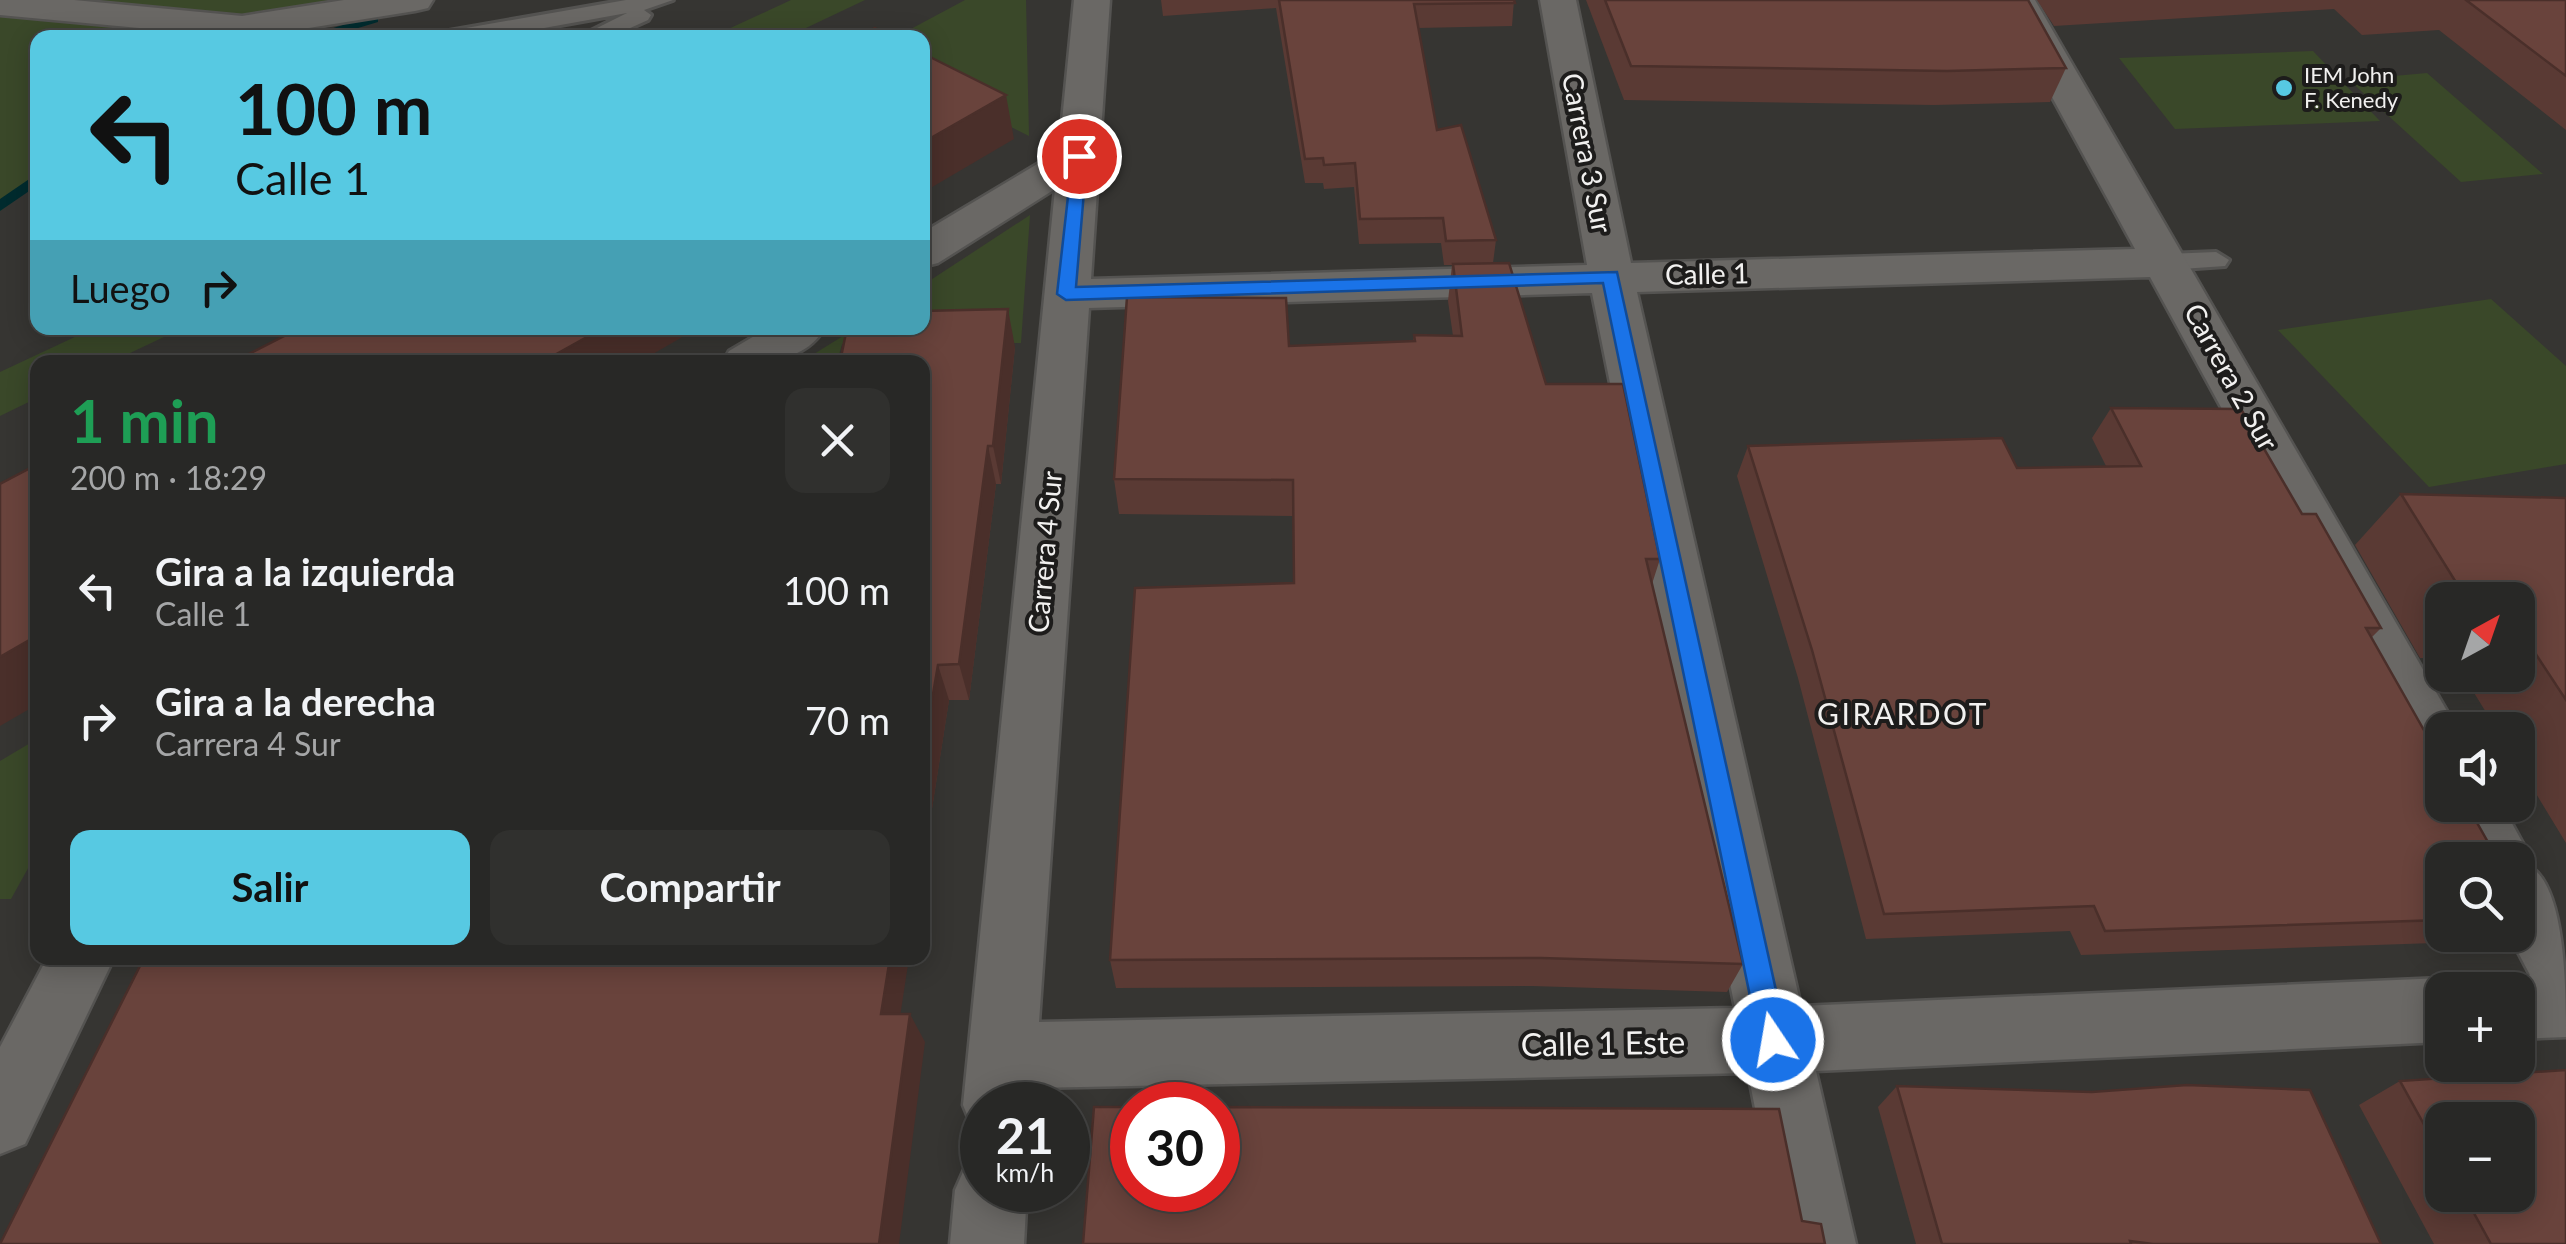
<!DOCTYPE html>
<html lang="es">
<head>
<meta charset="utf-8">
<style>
	body { margin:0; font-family:Lato,sans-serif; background:#30302e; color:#f1f3f6; height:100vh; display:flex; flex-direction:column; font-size:38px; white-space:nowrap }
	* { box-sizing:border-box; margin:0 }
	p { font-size:32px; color:#a5a6a7 }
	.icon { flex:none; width:55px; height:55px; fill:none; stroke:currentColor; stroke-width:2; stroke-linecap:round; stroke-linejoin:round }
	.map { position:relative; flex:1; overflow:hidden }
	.side { position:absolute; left:30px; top:355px; width:900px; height:610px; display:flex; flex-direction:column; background:#282826; border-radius:20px; box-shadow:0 5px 25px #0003,0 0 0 2px #444443 }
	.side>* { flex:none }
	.guide { position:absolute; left:30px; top:30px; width:900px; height:305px; border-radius:20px; box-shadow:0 5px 25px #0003,0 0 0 2px #444443; background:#57c9e2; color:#111; overflow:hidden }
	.needle { width:65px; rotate:40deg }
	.fabs { position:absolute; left:2425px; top:582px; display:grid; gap:20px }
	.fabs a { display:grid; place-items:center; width:110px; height:110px; border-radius:20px; background:#282826; box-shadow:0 5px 25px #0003,0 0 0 2px #444443; font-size:50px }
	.speed { position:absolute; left:960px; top:1082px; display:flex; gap:20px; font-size:50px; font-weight:700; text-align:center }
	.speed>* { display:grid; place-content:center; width:130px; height:130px; border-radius:50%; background:#282826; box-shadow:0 5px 25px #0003,0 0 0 2px #444443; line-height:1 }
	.speed small { font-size:25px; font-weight:400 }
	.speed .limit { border:15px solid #d22; background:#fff; color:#111 }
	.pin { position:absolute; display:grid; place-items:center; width:85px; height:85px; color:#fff; margin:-42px; border:5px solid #fff; border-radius:50%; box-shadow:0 2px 10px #0007 }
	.me { position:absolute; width:110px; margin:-55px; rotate:348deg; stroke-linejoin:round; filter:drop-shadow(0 0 8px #0008) }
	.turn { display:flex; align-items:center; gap:35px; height:210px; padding:0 40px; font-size:45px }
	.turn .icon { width:130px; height:130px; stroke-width:2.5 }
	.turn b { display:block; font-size:70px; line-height:85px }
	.then { display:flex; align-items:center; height:95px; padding:0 40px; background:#0003; gap:20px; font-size:38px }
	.round { display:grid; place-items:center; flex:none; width:105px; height:105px; border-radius:20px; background:#30302e }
	.summary { display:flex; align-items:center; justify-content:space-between; height:170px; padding:0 40px }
	h1 { font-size:60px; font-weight:700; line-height:75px; color:#1e9e55 }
	.cta { display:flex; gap:20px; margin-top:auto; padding:20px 40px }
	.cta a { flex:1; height:115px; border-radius:20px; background:#57c9e2; color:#111; font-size:40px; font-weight:700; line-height:115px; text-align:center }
	.cta a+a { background:#30302e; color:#f1f3f6 }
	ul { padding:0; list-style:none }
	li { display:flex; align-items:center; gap:30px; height:130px; padding:0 40px }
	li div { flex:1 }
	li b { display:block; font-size:38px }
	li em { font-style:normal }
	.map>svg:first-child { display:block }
	.green { fill:#3a4829 }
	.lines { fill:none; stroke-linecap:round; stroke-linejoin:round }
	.stream { fill:#012b2e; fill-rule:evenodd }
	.lane-casing { stroke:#545351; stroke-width:6 }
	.street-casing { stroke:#545351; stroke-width:5 }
	.lane { fill:#6a6865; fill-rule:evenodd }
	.street { fill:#6a6865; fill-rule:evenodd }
	.wall { fill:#5a3a34; fill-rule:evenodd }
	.shaded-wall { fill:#4a2f2a }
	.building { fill:#69433c; stroke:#4a2f2a; stroke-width:2.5 }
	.route { fill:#1a73e8; stroke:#114b97; stroke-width:2.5 }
	.poi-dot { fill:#57c9e2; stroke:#1d1c1b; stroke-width:4 }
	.labels { text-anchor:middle; stroke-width:8; stroke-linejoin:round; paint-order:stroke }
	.far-poi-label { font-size:22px; fill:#f1f0ef; stroke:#1d1c1b; text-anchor:start }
	.street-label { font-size:28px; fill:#f1f0ef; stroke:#1d1c1b }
	.neighbourhood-label { font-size:30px; letter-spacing:2.5px; fill:#f1f0ef; stroke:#1d1c1b }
	.near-street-label { font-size:32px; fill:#f1f0ef; stroke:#1d1c1b }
</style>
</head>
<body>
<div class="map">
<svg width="2566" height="1244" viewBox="0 0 2566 1244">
	<rect width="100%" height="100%" fill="#363532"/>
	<g class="green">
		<path d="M0 0H388C304 57 139 37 38 38L37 184 0 211Z"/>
		<polygon points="791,0 865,0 787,37 711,37"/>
		<polygon points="965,0 1026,0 1029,136 923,82 922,38 894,38"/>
		<polygon points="2313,51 2380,121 2175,129 2119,58"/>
		<polygon points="2427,73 2543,174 2461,182 2349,80"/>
		<polygon points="1030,215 1021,343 842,344 837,362 801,362 856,328 922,328 923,285"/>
		<polygon points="2491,299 2566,366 2566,464 2429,487 2278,330"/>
		<polygon points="94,328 183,328 111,362 38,362 37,398 0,416 0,372"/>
		<polygon points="37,739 37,852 11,899 0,899 0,761"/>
	</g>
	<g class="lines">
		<g class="stream">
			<polygon points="373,15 378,16 378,22 325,38 303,38"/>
			<polygon points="38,173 38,185 0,211 0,199"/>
		</g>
		<defs>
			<g id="lane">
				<polygon points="626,0 673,0 644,10 651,15 648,20 608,38 577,38 627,13 489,38 438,38 449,31"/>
				<polygon points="2216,252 2229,260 2225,266 2167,270 2154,262 2167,254"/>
			</g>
			<g id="street">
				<polygon points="0,0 74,0 242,16 344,0 433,0 428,8 415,11 246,38 0,15"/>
				<path d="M1074 0H1110L1091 279 1587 265 1540 0H1576L1631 263 2135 249 1999 0H2035L2458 730H2442V781L2421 774 2150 277 1637 292 1801 1006 2442 978 2467 990H2442V1042L1816 1071 1856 1244H1782L1748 1073 1034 1088 1033 1105H982V1133L973 1129 963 1105 1055 189 938 263 922 267V233L1059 151ZM1592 293 1735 1008 1039 1022 1089 308Z"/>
				<path d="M768 328H825C802 365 761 362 723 362L729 351Z"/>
				<path d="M2442 799V805H2502L2532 860 2529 866C2566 885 2566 992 2566 1037L2518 1039V990H2492L2494 985 2530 975 2509 935H2518V860H2468L2440 805Z"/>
				<polygon points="47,958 114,958 25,1144 0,1154 0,1047"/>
				<polygon points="982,1158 982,1190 1027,1190 1024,1244 950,1244 955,1190 966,1165"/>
			</g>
		</defs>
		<use href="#lane" class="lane-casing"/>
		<use href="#street" class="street-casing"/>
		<use href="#lane" class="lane"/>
		<use href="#street" class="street"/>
	</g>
	<g class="wall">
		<polygon points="1161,0 1514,0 1512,26 1418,28 1437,130 1496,240 1493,263 1546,384 1660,559 1652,584 1743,964 1727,992 1532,986 1116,988 1110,960 1294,583 1293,516 1119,514 1114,479 1289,346 1413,341 1414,335 1453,336 1448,301 1452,265 1444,265 1441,243 1359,244 1354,187 1324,189 1323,183 1305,183 1276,8 1163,16"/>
		<polygon points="1586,0 2028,0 2066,68 2050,102 1934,105 1624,100"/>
		<polygon points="2037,0 2566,0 2566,130 2439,30 2362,35 2334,9 2054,26"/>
		<polygon points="1015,347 1001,484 996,484 969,700 949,700 922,873 922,362"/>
		<polygon points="2111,408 2302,514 2381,628 2371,638 2442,860 2442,935 2503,935 2494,941 2081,955 2070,931 1866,939 1798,678 1737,476 1748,446 2017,468 2106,466 2092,438"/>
		<polygon points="2401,494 2566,498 2566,843 2518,764 2518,730 2497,730 2463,675 2518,675 2518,600 2442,600 2442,658 2420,658 2355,545"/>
		<polygon points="2518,894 2531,917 2518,925"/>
		<path d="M2566 1070V1244H2434L2359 1105 2400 1081ZM2442 1120H2518V1195H2442Z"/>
		<polygon points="1897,1086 2381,1244 1916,1244 1878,1107"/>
	</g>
	<g class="shaded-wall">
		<polygon points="1006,95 1014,139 922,193 922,143"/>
		<polygon points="1008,309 1015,347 1001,484 993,446"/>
		<polygon points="603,328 698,328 639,362 542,362"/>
		<polygon points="988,446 996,484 969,700 959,664"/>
		<polygon points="38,635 38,704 0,726 0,657"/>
		<polygon points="938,665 949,700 922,873 922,759"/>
		<polygon points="890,958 909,958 896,1043 881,1014"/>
		<polygon points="910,1014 925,1042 899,1244 879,1244"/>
	</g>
	<g class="building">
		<polygon points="1279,0 1514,0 1515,3 1414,4 1437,130 1461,125 1496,240 1446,241 1443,218 1360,219 1355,163 1324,165 1323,158 1305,159"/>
		<polygon points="1605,0 2028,0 2066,68 1947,71 1631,66"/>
		<polygon points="2466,0 2566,0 2566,76"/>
		<polygon points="875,28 893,38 857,38"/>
		<polygon points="922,53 1006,95 922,143"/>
		<polygon points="1509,263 1546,384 1623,384 1660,559 1646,559 1743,964 1541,958 1110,960 1135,588 1294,583 1293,480 1114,479 1127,297 1286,298 1289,346 1415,341 1414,335 1462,336 1453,264"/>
		<polygon points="1008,309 993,446 988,446 959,664 938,665 922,759 922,362 840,362 847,328 922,328 922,311"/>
		<polygon points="300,328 603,328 542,362 233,362"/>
		<polygon points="2111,408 2241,409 2302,514 2316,514 2381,628 2366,628 2442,762 2442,805 2467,805 2498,860 2442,860 2442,920 2105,931 2094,906 1884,914 1812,650 1748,446 2002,438 2017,468 2141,466"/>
		<polygon points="38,464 38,635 0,657 0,484"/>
		<polygon points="2401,494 2566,498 2566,700 2518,627 2518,600 2467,600"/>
		<polygon points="2518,894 2531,917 2518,917"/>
		<polygon points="144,958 890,958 881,1014 910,1014 879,1244 0,1244"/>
		<polygon points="2566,1070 2566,1244 2491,1244 2464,1195 2518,1195 2518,1120 2442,1120 2442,1157 2400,1081"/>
		<polygon points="2187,1085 2310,1090 2381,1244 2153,1244 2130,1241 2131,1244 1942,1244 1897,1086 2092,1092"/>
		<polygon points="1094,1107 1132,1107 1132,1190 1218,1190 1218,1107 1779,1109 1802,1221 1821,1224 1825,1244 1083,1244"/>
	</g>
	<polygon class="route" points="1073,152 1087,156 1076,287 1617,272 1787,1040 1783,1050 1773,1054 1763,1050 1759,1040 1603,283 1066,300 1057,294"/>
	<circle class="poi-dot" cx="2284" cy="88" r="10"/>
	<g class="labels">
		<g class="far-poi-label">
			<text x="2304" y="83">IEM John<tspan x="2304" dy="25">F. Kenedy</tspan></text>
		</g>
		<g class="street-label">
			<text transform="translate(1587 153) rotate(79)" y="10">Carrera 3 Sur</text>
			<text transform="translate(1707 274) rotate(-1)" y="10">Calle 1</text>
			<text transform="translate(2231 377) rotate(61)" y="10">Carrera 2 Sur</text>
			<text transform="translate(1045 552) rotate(-85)" y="10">Carrera 4 Sur</text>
		</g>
		<g class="neighbourhood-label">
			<text x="1903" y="725">GIRARDOT</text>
		</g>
		<g class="near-street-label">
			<text transform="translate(1603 1044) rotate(-1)" y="11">Calle 1 Este</text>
		</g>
	</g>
</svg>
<div class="fabs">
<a><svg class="needle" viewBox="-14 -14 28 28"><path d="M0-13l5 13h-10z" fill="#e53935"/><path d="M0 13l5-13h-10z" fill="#a5a6a7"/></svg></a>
<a><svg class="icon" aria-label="sound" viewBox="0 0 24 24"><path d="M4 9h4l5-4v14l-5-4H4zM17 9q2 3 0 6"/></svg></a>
<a><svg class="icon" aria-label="search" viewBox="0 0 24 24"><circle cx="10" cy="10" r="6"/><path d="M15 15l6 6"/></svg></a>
<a>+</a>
<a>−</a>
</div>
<div class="speed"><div>21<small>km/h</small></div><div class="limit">30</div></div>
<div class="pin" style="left:1079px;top:156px;background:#d93025"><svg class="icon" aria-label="arrive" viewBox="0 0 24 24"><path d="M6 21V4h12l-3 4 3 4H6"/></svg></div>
<svg class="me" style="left:1773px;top:1040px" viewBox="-20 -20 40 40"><circle r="17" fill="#1a73e8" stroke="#fff" stroke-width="3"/><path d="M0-11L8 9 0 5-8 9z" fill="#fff"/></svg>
<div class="guide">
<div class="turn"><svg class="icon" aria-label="left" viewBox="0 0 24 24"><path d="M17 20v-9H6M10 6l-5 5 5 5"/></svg><div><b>100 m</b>Calle 1</div></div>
<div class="then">Luego<svg class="icon" aria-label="right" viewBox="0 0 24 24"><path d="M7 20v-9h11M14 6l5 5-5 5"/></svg></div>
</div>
<section class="side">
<div class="summary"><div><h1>1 min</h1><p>200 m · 18:29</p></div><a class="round"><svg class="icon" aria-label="close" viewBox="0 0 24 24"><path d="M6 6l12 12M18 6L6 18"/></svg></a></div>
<ul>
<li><svg class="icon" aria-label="left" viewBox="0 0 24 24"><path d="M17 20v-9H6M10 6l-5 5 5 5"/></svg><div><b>Gira a la izquierda</b><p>Calle 1</p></div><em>100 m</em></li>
<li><svg class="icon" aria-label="right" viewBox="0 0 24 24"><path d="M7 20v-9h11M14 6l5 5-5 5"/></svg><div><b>Gira a la derecha</b><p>Carrera 4 Sur</p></div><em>70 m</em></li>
</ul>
<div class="cta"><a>Salir</a><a>Compartir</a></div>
</section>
</div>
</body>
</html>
